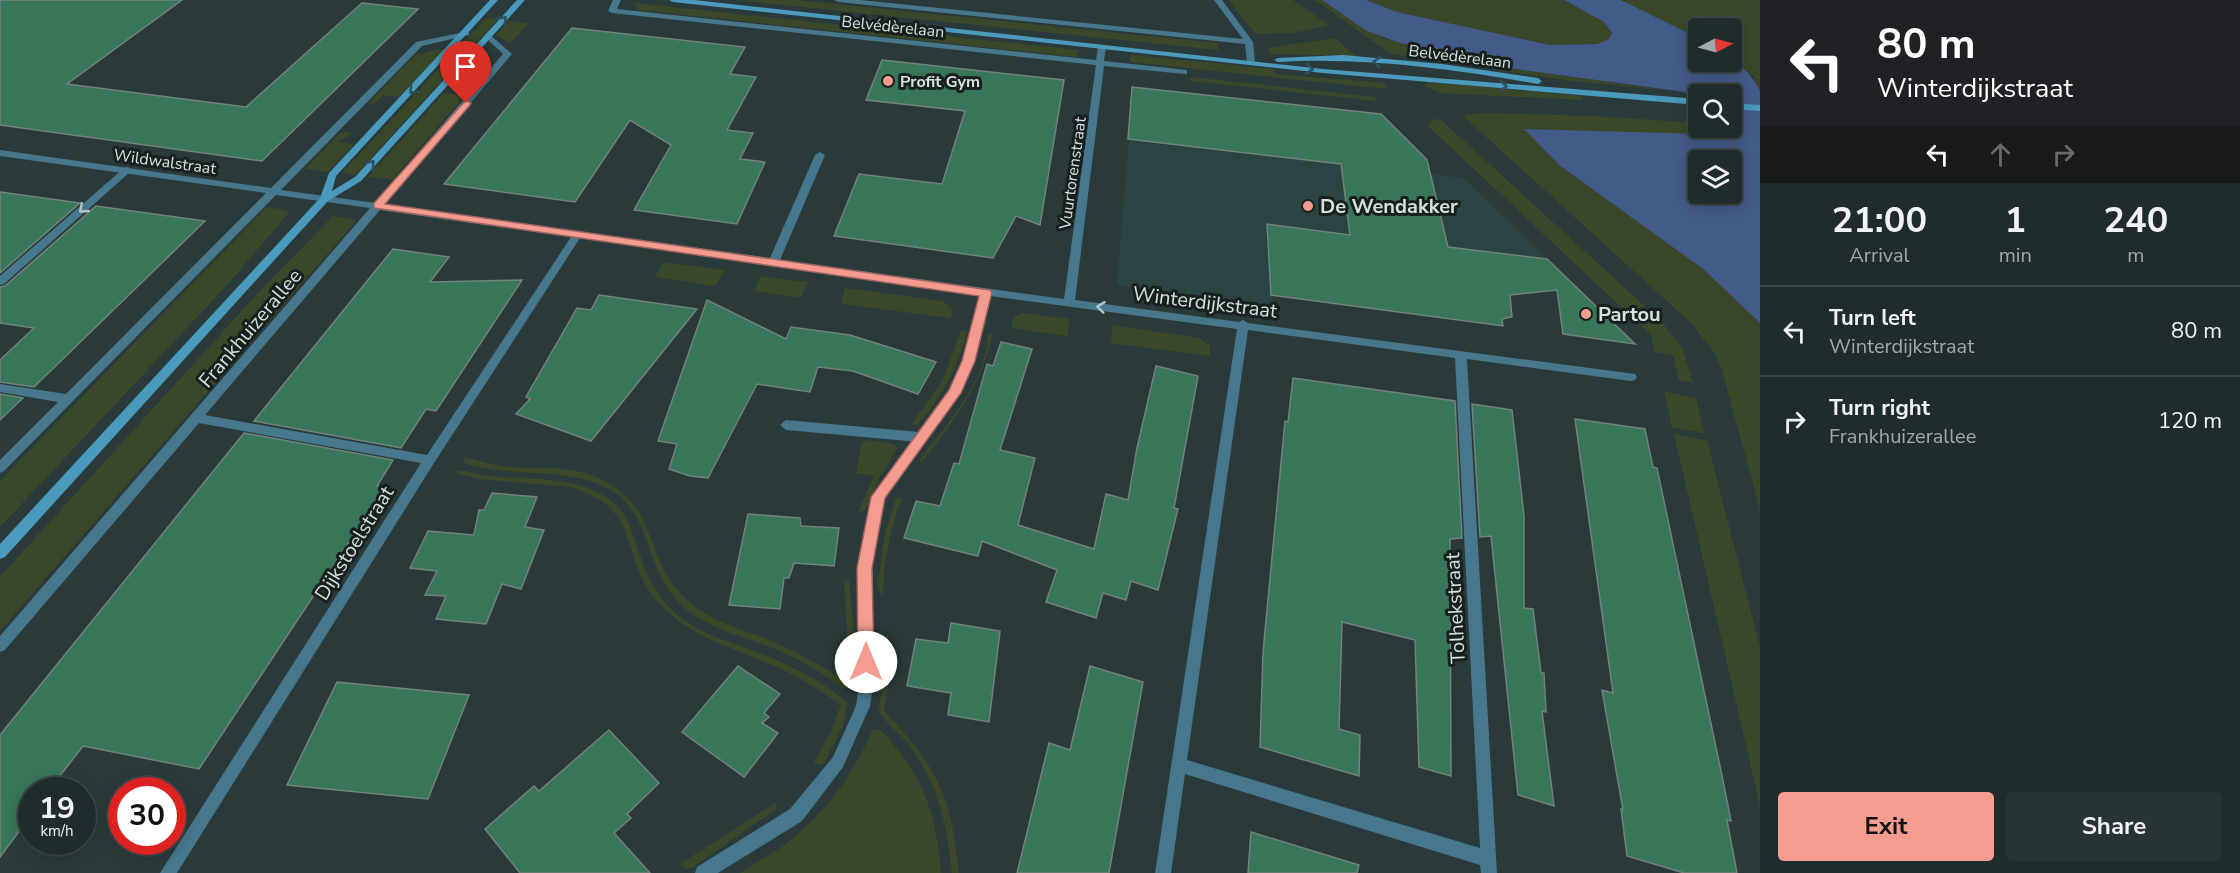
<!DOCTYPE html>
<html lang="en">
<head>
<meta charset="utf-8">
<style>
	body { margin:0; font-family:"Nunito Sans",sans-serif; background:#283434; color:#f1f3f6; height:100vh; display:flex; flex-direction:column; font-size:22px; white-space:nowrap }
	* { box-sizing:border-box; margin:0 }
	p { font-size:20px; color:#a2a7a9 }
	.icon { flex:none; width:33px; height:33px; fill:none; stroke:currentColor; stroke-width:2; stroke-linecap:round; stroke-linejoin:round }
	.map { position:relative; flex:1; overflow:hidden }
	.side { display:flex; flex-direction:column; background:#202c2c; width:480px }
	.side>* { flex:none }
	.banner { background:#202124; color:#fff; overflow:hidden }
	.needle { width:39px; rotate:84deg }
	.controls { position:absolute; left:1688px; top:18px; display:grid; gap:12px }
	.controls a { display:grid; place-items:center; width:54px; height:54px; border-radius:6px; background:#202c2c; box-shadow:0 3px 15px #0003,0 0 0 2px #3d4848; font-size:30px }
	.speed { position:absolute; left:18px; top:777px; display:flex; gap:12px; font-size:30px; font-weight:700; text-align:center }
	.speed>* { display:grid; place-content:center; width:78px; height:78px; border-radius:50%; background:#202c2c; box-shadow:0 3px 15px #0003,0 0 0 2px #3d4848; line-height:1 }
	.speed small { font-size:15px; font-weight:400 }
	.speed .limit { border:9px solid #d22; background:#fff; color:#111 }
	.pin { position:absolute; display:grid; place-items:center; width:51px; height:51px; color:#fff; margin:-62px -26px; border-radius:50% 50% 50% 0; rotate:-45deg; box-shadow:0 0 6px #0007 }
	.pin .icon { rotate:45deg }
	.me { position:absolute; width:66px; margin:-33px; rotate:0deg; stroke-linejoin:round; filter:drop-shadow(0 0 4px #0008) }
	.turn { display:flex; align-items:center; gap:21px; height:126px; padding:0 18px; font-size:27px }
	.turn .icon { width:78px; height:78px; stroke-width:2.5 }
	.turn b { display:block; font-size:42px; line-height:51px }
	.lanes { display:flex; align-items:center; height:57px; padding:0 18px; background:#0003; justify-content:center; gap:30px; direction:ltr }
	.lanes .off { opacity:.35 }
	.eta { display:flex; justify-content:space-evenly; align-items:center; height:102px; text-align:center }
	.eta b { font-size:36px; font-weight:700; line-height:42px }
	.button { display:flex; gap:12px; margin-top:auto; padding:12px 18px }
	.button a { flex:1; height:69px; border-radius:6px; background:#f59c90; color:#111; font-size:24px; font-weight:700; line-height:69px; text-align:center }
	.button a+a { background:#283434; color:#f1f3f6 }
	ul { padding:0; list-style:none }
	li { display:flex; align-items:center; gap:18px; height:90px; padding:0 18px; border-top:2px solid #3d4848 }
	li div { flex:1 }
	li b { display:block; font-size:22px }
	li em { font-style:normal }
	main { display:flex; flex:1; min-height:0 }
	.map>svg:first-child { display:block }
	.built { fill:#2a4444 }
	.green { fill:#3a4829 }
	.water { fill:#435b88; fill-rule:evenodd }
	.building { fill:#387659; stroke:#73827a; stroke-width:1.5 }
	.lines { fill:none; stroke-linecap:round; stroke-linejoin:round }
	.lane { fill:#47778d; fill-rule:evenodd }
	.street { fill:#47778d; fill-rule:evenodd }
	.secondary { fill:#499abd; fill-rule:evenodd }
	.oneway { stroke:#2c515e }
	.oneway2 { stroke:#b2c6ca }
	.route { fill:#f59c90; stroke:#9f655e; stroke-width:1.5 }
	.poi-dot { fill:#f59c90; stroke:#18201f; stroke-width:2 }
	.labels { text-anchor:middle; stroke-width:6; stroke-linejoin:round; paint-order:stroke }
	.far-street-label { font-size:16px; fill:#d6e0df; stroke:#18201f }
	.far-poi-label { font-size:16px; font-weight:bold; fill:#d6e0df; stroke:#18201f; text-anchor:start }
	.poi-label { font-size:20px; font-weight:bold; fill:#d6e0df; stroke:#18201f; text-anchor:start }
	.street-label { font-size:20px; fill:#d6e0df; stroke:#18201f }
</style>
</head>
<body>
<main>
<div class="map">
<svg width="1760" height="873" viewBox="0 0 1760 873">
	<rect width="100%" height="100%" fill="#2a3a3a"/>
	<polygon class="built" points="1129,141 1464,178 1553,265 1266,234 1273,305 1117,285"/>
	<g class="green">
		<polygon points="735,0 796,0 1218,43 1218,50"/>
		<polygon points="1228,0 1293,0 1329,25 1293,33 1256,34"/>
		<polygon points="1315,0 1322,0 1382,38 1507,68 1666,90 1580,82 1496,70 1491,66 1391,54"/>
		<polygon points="1366,0 1564,0 1604,22 1612,33 1609,39 1597,44 1550,45 1397,12"/>
		<polygon points="1621,0 1760,0 1760,91 1753,76 1731,58 1731,28 1698,28 1698,38"/>
		<polygon points="634,3 1079,50 1077,57 638,10"/>
		<polygon points="486,18 498,19 355,175 342,173"/>
		<polygon points="509,21 528,23 511,43 496,35"/>
		<polygon points="1335,38 1356,56 1270,54 1268,48"/>
		<polygon points="440,49 444,50 398,97 383,95 374,104 368,104 415,55"/>
		<polygon points="1131,55 1274,69 1275,74 1384,83 1387,89 1130,62"/>
		<polygon points="475,77 480,78 392,180 368,177 444,93 459,95"/>
		<polygon points="1190,77 1375,97 1376,101 1190,81"/>
		<polygon points="1429,82 1581,96 1583,100 1440,93 1424,85"/>
		<polygon points="1486,113 1593,116 1698,123 1698,128 1703,128 1705,135 1524,129 1559,165 1703,269 1760,323 1760,509 1721,367 1714,352 1691,323 1462,115"/>
		<polygon points="1440,119 1661,321 1683,350 1693,383 1679,380 1673,355 1655,352 1651,335 1428,126 1432,120"/>
		<polygon points="341,132 352,133 338,142 354,144 328,172 305,169"/>
		<polygon points="267,207 290,211 229,283 0,527 0,481"/>
		<polygon points="333,216 357,220 0,631 0,577 258,293"/>
		<polygon points="663,262 723,270 724,271 715,286 655,277"/>
		<polygon points="761,276 806,282 808,283 800,298 754,291"/>
		<polygon points="845,288 943,301 952,309 951,318 841,304"/>
		<polygon points="1023,313 1069,319 1068,336 1011,328 1013,318"/>
		<polygon points="1113,325 1199,338 1210,346 1210,356 1111,343"/>
		<path d="M961 330 967 331C958 367 943 396 918 424L911 425 944 378Z"/>
		<path d="M988 334 992 335C981 386 954 422 921 463L920 459C947 424 987 381 988 334Z"/>
		<polygon points="1664,391 1696,398 1705,434 1672,427"/>
		<polygon points="1674,434 1707,441 1760,647 1760,806"/>
		<polygon points="868,440 894,444 898,448 881,475 865,510 858,513 874,476 856,473 861,444"/>
		<path d="M463 457C479 461 495 466 512 467 542 469 573 465 601 479 659 508 643 555 682 595 708 623 745 629 778 644 802 654 824 668 846 681L848 653 844 580 849 581 856 656 854 684 849 688H844C823 674 803 661 780 651 745 636 701 629 675 598 644 563 651 510 607 488 561 465 511 479 464 463Z"/>
		<path d="M462 470C504 483 550 472 592 490 629 505 630 528 642 561 649 583 665 607 684 620 710 638 743 646 772 658 798 669 825 684 847 702L844 723 825 762 819 765 814 762 830 734 841 705C821 691 801 678 779 668 734 647 690 639 656 600 618 556 644 508 570 487L478 479 454 472Z"/>
		<path d="M902 497C890 529 884 560 883 595L877 589 885 533 896 499Z"/>
		<path d="M888 635 889 682 884 711C938 768 951 795 959 873H952C947 826 939 785 910 746 901 734 888 725 879 712L884 667 883 639Z"/>
		<path d="M873 730H881C923 777 936 810 941 873H740C753 864 767 857 780 848 824 817 850 778 873 730Z"/>
		<polygon points="777,802 776,809 692,868 686,869 680,864"/>
	</g>
	<path class="water" d="M1322 0H1366L1397 12 1550 45 1597 44 1609 39 1612 33 1604 22 1564 0H1621L1698 38V62H1731V58C1745 68 1753 77 1760 91V323L1703 269 1559 165 1524 129 1705 134 1703 128H1731V94H1698V117L1685 92 1507 68 1459 54 1400 43 1367 31ZM1698 160H1731V194H1698Z"/>
	<g class="building">
		<polygon points="0,0 182,0 67,84 246,107 362,3 418,9 262,161 0,125"/>
		<polygon points="572,28 745,47 730,74 756,77 727,130 753,133 740,159 765,162 737,224 634,210 671,145 630,120 575,202 444,184"/>
		<polygon points="882,60 1064,80 1040,225 1016,216 993,258 834,236 859,174 942,184 965,111 866,100"/>
		<polygon points="1132,87 1381,114 1427,160 1448,247 1547,259 1635,344 1563,334 1557,290 1510,295 1512,317 1502,319 1503,326 1271,295 1267,224 1350,235 1341,164 1128,139"/>
		<polygon points="0,192 80,203 0,273"/>
		<polygon points="96,206 205,221 34,387 0,382 0,360 34,328 0,323 0,287 5,286"/>
		<polygon points="393,249 449,257 430,282 522,280 436,411 426,409 401,448 254,421"/>
		<polygon points="599,295 697,309 591,441 516,414 530,399 526,397 577,308 591,310"/>
		<polygon points="707,300 786,339 791,327 850,335 936,362 918,394 853,371 818,367 810,392 757,384 708,478 690,476 669,469 677,444 658,441"/>
		<polygon points="1001,342 1032,349 1000,450 1035,458 1018,525 1094,549 1106,494 1128,500 1137,448 1156,366 1198,376 1174,508 1178,509 1158,590 1131,581 1126,600 1103,593 1096,618 1046,602 1057,570 982,541 978,556 904,538 916,501 940,506 954,463 959,464 987,364 993,366"/>
		<polygon points="1293,378 1455,401 1462,538 1450,539 1451,776 1419,767 1415,640 1342,622 1339,729 1360,735 1359,776 1260,747 1263,652 1285,421 1288,422"/>
		<polygon points="0,394 23,398 0,420"/>
		<polygon points="1472,404 1512,410 1524,516 1524,608 1533,609 1541,673 1544,673 1546,712 1542,711 1554,806 1518,795 1491,536 1480,537"/>
		<polygon points="1575,419 1645,429 1653,467 1657,468 1721,771 1731,821 1727,820 1737,873 1684,873 1627,856 1621,809 1623,810 1602,690 1613,693"/>
		<polygon points="244,433 393,460 377,486 386,486 199,769 83,746 49,790 32,790 32,814 0,857 0,735"/>
		<polygon points="492,493 537,497 525,527 544,530 521,589 502,584 486,624 436,619 446,596 425,595 437,571 410,568 428,531 474,535 479,510 484,510"/>
		<polygon points="748,514 800,518 801,526 839,528 834,566 794,563 789,578 784,578 780,609 729,605"/>
		<polygon points="951,623 1000,631 989,722 948,715 951,693 907,686 916,639 948,643"/>
		<polygon points="738,666 780,694 764,713 769,717 762,723 778,733 744,777 682,732"/>
		<polygon points="1090,666 1143,682 1109,873 1017,873 1049,743 1070,750"/>
		<polygon points="337,682 469,695 428,799 287,785"/>
		<polygon points="609,730 659,783 627,814 631,818 614,833 650,873 520,873 485,829 534,786 539,791"/>
		<polygon points="1251,832 1359,865 1357,873 1248,873"/>
	</g>
	<g class="lines">
		<g class="lane">
			<polygon points="127,167 130,168 130,172 4,284 0,285 0,276 124,168"/>
			<polygon points="786,420 919,432 923,434 925,437 923,440 919,442 786,430 780,425"/>
		</g>
		<g class="street">
			<path d="M613 0H621L617 9 1096 60 1098 47 1102 45 1106 47 1104 61 1187 70V74H1184L1104 66 1075 300 1239 322 1243 320 1248 323 1635 374 1637 377 1635 380 1631 381 1467 359 1497 873H1481L1480 865 1185 774 1171 873H1155L1237 329 990 296 975 361 960 393 884 498 872 568 873 685 870 706 843 767 802 821 718 873H695L697 867 790 809 833 757 856 706 859 685 858 568 872 497 949 391 963 361 980 295 580 238 434 463 177 873H160L421 463 199 423 5 650 0 652V636L370 208 276 195 4 471 0 473V460L58 402 0 392V384L66 394 266 193 0 156V150L271 188 416 42 469 31V35L422 46 281 190 375 203 503 54 486 38 485 36 489 34 512 54 385 204 770 258 815 155 820 152 825 155 780 260 1064 299 1096 65 612 13 608 11ZM380 210 571 237 427 455 205 415ZM1248 330 1455 358 1480 848 1187 760Z"/>
			<polygon points="834,0 860,0 1243,39 1214,0 1222,0 1253,42 1255,62 1251,64 1247,62 1245,44 838,2"/>
		</g>
		<g class="secondary">
			<polygon points="490,0 498,0 336,176 332,191 355,177 517,0 525,0 361,181 328,201 5,557 0,559 0,544 320,198 329,173"/>
			<polygon points="669,0 694,0 1323,69 1698,99 1698,105 1323,73 673,2"/>
			<path d="M1343 55 1442 64 1538 78 1542 81 1538 84C1451 69 1366 57 1278 62L1274 60 1278 58Z"/>
			<polygon points="1731,103 1760,105 1760,111 1731,109"/>
		</g>
	</g>
	<defs><path id="oneway-chevron" d="M-2-3.5L2.5 0L-2 3.5" fill="none" stroke-width="1.6" stroke-linecap="round" stroke-linejoin="round" transform="scale(1.5)"/></defs>
	<g class="oneway">
		<use href="#oneway-chevron" transform="translate(503 20) rotate(-47)"/>
		<use href="#oneway-chevron" transform="translate(1377 62) rotate(-175)"/>
		<use href="#oneway-chevron" transform="translate(1309 69) rotate(6)"/>
		<use href="#oneway-chevron" transform="translate(1503 86) rotate(5)"/>
		<use href="#oneway-chevron" transform="translate(413 90) rotate(133)"/>
		<use href="#oneway-chevron" transform="translate(371 164) rotate(-48)"/>
	</g>
	<g class="oneway2">
		<use href="#oneway-chevron" transform="translate(83 209) rotate(139)"/>
		<use href="#oneway-chevron" transform="translate(1101 307) rotate(-173)"/>
	</g>
	<polygon class="route" points="466,100 471,103 470,105 385,204 990,290 992,292 975,361 961,393 885,498 872,568 874,662 872,667 866,670 860,667 858,662 857,568 871,497 949,390 962,361 979,296 374,208 374,203"/>
	<g class="poi-dot">
		<circle cx="888" cy="81" r="6"/>
		<circle cx="1308" cy="206" r="6"/>
		<circle cx="1586" cy="314" r="6"/>
	</g>
	<g class="labels">
		<g class="far-street-label">
			<text transform="translate(893 26) rotate(6)" y="6">Belvédèrelaan</text>
			<text transform="translate(1460 56) rotate(7)" y="6">Belvédèrelaan</text>
			<text transform="translate(165 161) rotate(8)" y="6">Wildwalstraat</text>
			<text transform="translate(1072 173) rotate(-82)" y="6">Vuurtorenstraat</text>
		</g>
		<g class="far-poi-label">
			<text x="900" y="87">Profit Gym</text>
		</g>
		<g class="poi-label">
			<text x="1320" y="213">De Wendakker</text>
			<text x="1598" y="321">Partou</text>
		</g>
		<g class="street-label">
			<text transform="translate(1205 302) rotate(7)" y="7">Winterdijkstraat</text>
			<text transform="translate(250 328) rotate(-50)" y="7">Frankhuizerallee</text>
			<text transform="translate(354 543) rotate(-58)" y="7">Dijkstoelstraat</text>
			<text transform="translate(1455 608) rotate(-93)" y="7">Tolhekstraat</text>
		</g>
	</g>
</svg>
<div class="controls">
<a><svg class="needle" viewBox="-14 -14 28 28"><path d="M0-13l5 13h-10z" fill="#e53935"/><path d="M0 13l5-13h-10z" fill="#a2a7a9"/></svg></a>
<a><svg class="icon" aria-label="search" viewBox="0 0 24 24"><circle cx="10" cy="10" r="6"/><path d="M15 15l6 6"/></svg></a>
<a><svg class="icon" aria-label="layers" viewBox="0 0 24 24"><path d="M12 4l9 5-9 5-9-5zM3 14l9 5 9-5"/></svg></a>
</div>
<div class="speed"><div>19<small>km/h</small></div><div class="limit">30</div></div>
<div class="pin" style="left:466px;top:103px;background:#d93025"><svg class="icon" aria-label="arrive" viewBox="0 0 24 24"><path d="M6 21V4h12l-3 4 3 4H6"/></svg></div>
<svg class="me" style="left:866px;top:662px" viewBox="-20 -20 40 40"><circle r="19" fill="#fff"/><path d="M0-13L10 11 0 6-10 11z" fill="#f59c90"/></svg>
</div>
<section class="side">
<div class="banner">
<div class="turn"><svg class="icon" aria-label="left" viewBox="0 0 24 24"><path d="M17 20v-9H6M10 6l-5 5 5 5"/></svg><div><b>80 m</b>Winterdijkstraat</div></div>
<div class="lanes"><svg class="icon" aria-label="left" viewBox="0 0 24 24"><path d="M17 20v-9H6M10 6l-5 5 5 5"/></svg><svg class="icon off" aria-label="ahead" viewBox="0 0 24 24"><path d="M12 20V5M6 11l6-6 6 6"/></svg><svg class="icon off" aria-label="right" viewBox="0 0 24 24"><path d="M7 20v-9h11M14 6l5 5-5 5"/></svg></div>
</div>
<div class="eta">
<div><b>21:00</b><p>Arrival</p></div>
<div><b>1</b><p>min</p></div>
<div><b>240</b><p>m</p></div>
</div>
<ul>
<li><svg class="icon" aria-label="left" viewBox="0 0 24 24"><path d="M17 20v-9H6M10 6l-5 5 5 5"/></svg><div><b>Turn left</b><p>Winterdijkstraat</p></div><em>80 m</em></li>
<li><svg class="icon" aria-label="right" viewBox="0 0 24 24"><path d="M7 20v-9h11M14 6l5 5-5 5"/></svg><div><b>Turn right</b><p>Frankhuizerallee</p></div><em>120 m</em></li>
</ul>
<div class="button"><a>Exit</a><a>Share</a></div>
</section>
</main>
</body>
</html>
